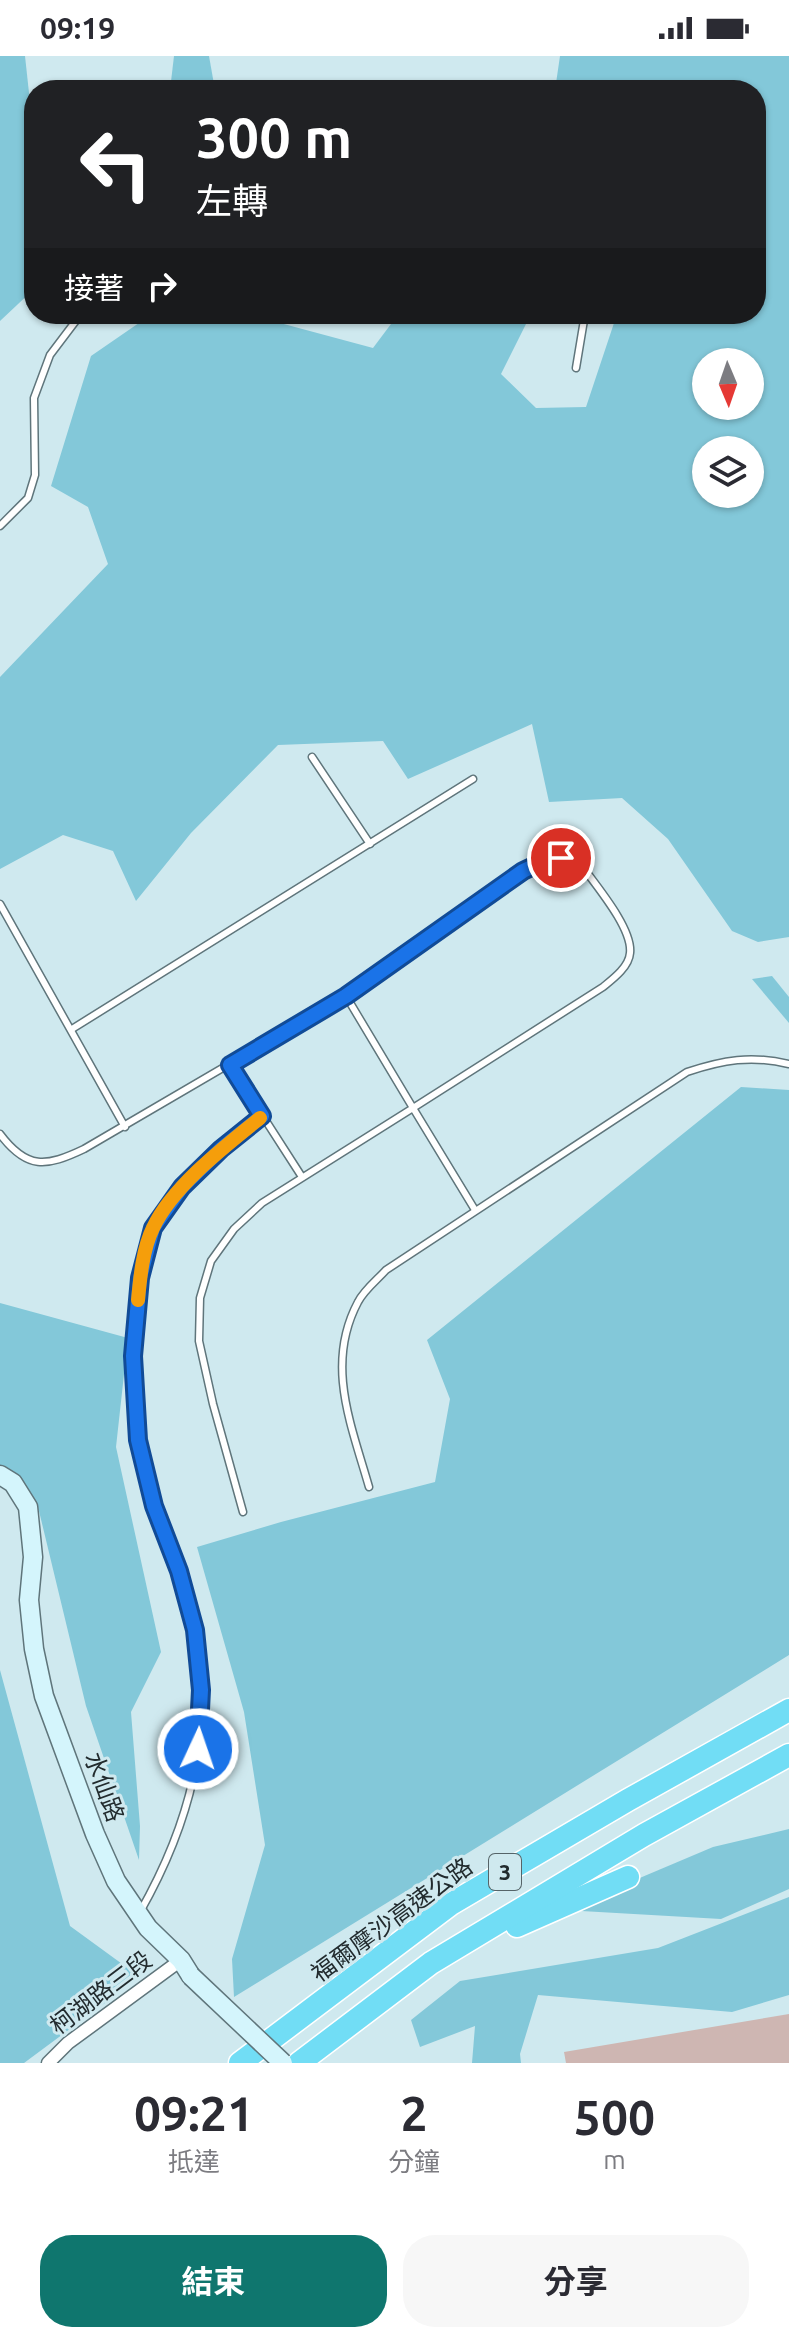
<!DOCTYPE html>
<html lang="zh-TW">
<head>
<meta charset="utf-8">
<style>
	body { margin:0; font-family:Ubuntu,"Noto Sans TC",sans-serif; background:#f7f7f7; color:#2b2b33; height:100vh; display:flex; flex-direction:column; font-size:30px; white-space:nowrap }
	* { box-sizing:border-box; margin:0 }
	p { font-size:26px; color:#7c7c81 }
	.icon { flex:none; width:44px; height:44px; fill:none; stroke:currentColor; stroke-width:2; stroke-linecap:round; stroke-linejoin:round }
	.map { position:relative; height:2007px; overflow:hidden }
	.panel { display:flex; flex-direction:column; background:#fff; flex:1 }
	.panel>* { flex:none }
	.top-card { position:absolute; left:24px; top:24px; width:742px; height:244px; border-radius:32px; box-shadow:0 2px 6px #0004; background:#202124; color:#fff; overflow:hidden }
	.needle { width:52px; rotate:178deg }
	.tools { position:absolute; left:692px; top:292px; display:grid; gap:16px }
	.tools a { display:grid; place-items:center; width:72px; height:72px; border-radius:50%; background:#fff; box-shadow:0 2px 6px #0004; font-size:40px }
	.pin { position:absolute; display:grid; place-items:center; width:68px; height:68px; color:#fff; margin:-34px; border:4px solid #fff; border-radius:50%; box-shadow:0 2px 8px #0007 }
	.me { position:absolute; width:88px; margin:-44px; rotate:3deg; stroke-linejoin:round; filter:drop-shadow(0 0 6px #0008) }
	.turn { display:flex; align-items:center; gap:28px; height:168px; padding:0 40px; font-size:36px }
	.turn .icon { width:104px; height:104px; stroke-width:2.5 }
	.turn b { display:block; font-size:56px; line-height:68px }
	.then { display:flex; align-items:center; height:76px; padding:0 40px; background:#0003; gap:16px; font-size:30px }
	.eta { display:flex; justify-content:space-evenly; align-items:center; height:136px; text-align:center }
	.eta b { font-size:48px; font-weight:700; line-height:56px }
	.action { display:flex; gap:16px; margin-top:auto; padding:16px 40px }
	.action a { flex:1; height:92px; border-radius:32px; background:#0f766e; color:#fff; font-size:32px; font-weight:700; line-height:92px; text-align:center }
	.action a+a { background:#f7f7f7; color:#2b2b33 }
	.status { display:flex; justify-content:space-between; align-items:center; height:56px; padding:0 40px; background:#fff; direction:ltr }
	.status svg { height:22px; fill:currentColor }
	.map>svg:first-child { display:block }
	.green { fill:#83c8d9; fill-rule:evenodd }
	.building { fill:#ceb6b2 }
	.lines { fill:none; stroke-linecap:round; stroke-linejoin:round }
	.lane-casing { stroke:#5f757b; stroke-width:9 }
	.street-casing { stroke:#5f757b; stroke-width:15 }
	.secondary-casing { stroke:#5f757b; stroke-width:21 }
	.highway-casing { stroke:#fff; stroke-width:25 }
	.lane { stroke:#fff; stroke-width:6 }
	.street { stroke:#fff; stroke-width:12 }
	.secondary { stroke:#d4f5fc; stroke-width:18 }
	.highway { stroke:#71ddf5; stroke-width:22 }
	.secondary-bridge-casing { stroke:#5f757b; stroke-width:21; stroke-linecap:butt }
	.secondary-bridge { stroke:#d4f5fc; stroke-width:18 }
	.route-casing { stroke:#114b97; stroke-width:20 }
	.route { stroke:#1a73e8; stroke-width:14 }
	.slow { stroke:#f59e0b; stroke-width:14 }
	.labels { text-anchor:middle; stroke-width:6; stroke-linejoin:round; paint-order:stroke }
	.shield { fill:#cfe9ef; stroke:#566468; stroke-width:2 }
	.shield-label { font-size:22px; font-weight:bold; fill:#222b2e }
	.street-label { font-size:24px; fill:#222b2e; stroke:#cfe9ef }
</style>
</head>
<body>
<div class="status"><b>09:19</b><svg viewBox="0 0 49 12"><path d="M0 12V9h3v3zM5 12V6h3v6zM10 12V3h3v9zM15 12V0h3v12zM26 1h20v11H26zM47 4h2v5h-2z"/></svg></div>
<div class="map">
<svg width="789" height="2007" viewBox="0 0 789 2007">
	<rect width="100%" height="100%" fill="#cfe9ef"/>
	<g class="green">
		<polygon points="0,0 25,0 34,83 34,233 0,265"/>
		<polygon points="174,0 209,0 215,34 170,34"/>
		<path d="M560 0H789V881L758 886 732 875 668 783 622 742 549 746 532 668 408 723 383 685 278 689 191 777 136 845 113 795 63 779 0 813V621L108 508 88 451 51 430 91 300 152 258H247L373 292 397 260 393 258H531L501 318 536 352 586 351 617 258H756V170L762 156 756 155V34H555ZM706 306H750V350H706ZM706 394H750V438H706Z"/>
		<polygon points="772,920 789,941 789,967 752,923"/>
		<polygon points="741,1031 789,1034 789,1599 234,1941 232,1903 265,1789 244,1656 197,1491 281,1466 435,1426 450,1343 427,1284"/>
		<polygon points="0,1247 128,1282 116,1391 161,1596 131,1656 140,1770 139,1804 86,1650 39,1455 0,1410"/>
		<polygon points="0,1614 70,1870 140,1921 24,2007 0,2007"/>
		<polygon points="789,1773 789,1833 721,1863 564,1854 713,1791"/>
		<polygon points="789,1841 789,1939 732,1956 538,1939 520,1998 521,2007 472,2007 475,1970 420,1991 411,1964 460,1925 658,1892"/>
	</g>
	<polygon class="building" points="789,1958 789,2007 566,2007 564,1996"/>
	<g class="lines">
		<defs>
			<g id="lane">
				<polyline points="576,312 585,258"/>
				<polyline points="0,470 28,442 35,419 34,342 50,299 81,258"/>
				<polyline points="312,701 370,788"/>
				<polyline points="0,848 125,1071"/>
				<polyline points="72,973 473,723"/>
				<polyline points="230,1009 302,1121"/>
				<path d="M0 1078C27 1114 46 1111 84 1093L346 940 523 815C542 806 556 801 577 803 592 825 633 871 630 897 629 911 613 923 603 931L413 1052 475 1154"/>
				<path d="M369 1431C351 1368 325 1308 358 1246 364 1234 377 1224 386 1214L687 1016C723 1004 751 999 789 1008"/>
				<polyline points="243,1456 213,1348 199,1285 200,1242 211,1205 234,1173 262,1147 413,1052 346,940"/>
				<path d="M140 1856C178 1789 205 1711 201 1632 199 1592 192 1552 179 1514 172 1493 161 1473 154 1452 129 1377 126 1278 145 1201 148 1192 149 1180 153 1172 172 1131 227 1088 262 1060"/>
			</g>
			<polyline id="street" points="48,2007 68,1987 181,1904"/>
			<polyline id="secondary" points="0,1419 13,1427 28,1451 33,1501 29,1544 34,1593 44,1640 95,1778 116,1825 148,1872 181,1904 191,1920"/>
			<g id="highway">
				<polyline points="517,1870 628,1821"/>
				<polyline points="240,2007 451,1848 628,1744 789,1654"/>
				<polyline points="299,2007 431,1907 644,1779 789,1699"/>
			</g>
		</defs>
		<use href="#lane" class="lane-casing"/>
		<use href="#street" class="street-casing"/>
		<use href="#secondary" class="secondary-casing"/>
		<use href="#highway" class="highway-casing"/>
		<use href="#lane" class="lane"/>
		<use href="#street" class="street"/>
		<use href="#secondary" class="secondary"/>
		<use href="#highway" class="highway"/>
		<defs>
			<polyline id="secondary-bridge" points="191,1920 283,2007"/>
		</defs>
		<use href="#secondary-bridge" class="secondary-bridge-casing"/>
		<use href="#secondary-bridge" class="secondary-bridge"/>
	</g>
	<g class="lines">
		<defs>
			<polyline id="route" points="198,1693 201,1634 195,1574 179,1515 154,1450 138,1384 133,1300 140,1222 153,1172 182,1131 221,1093 262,1060 230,1009 346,940 523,815 540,807 561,802"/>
		</defs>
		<use href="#route" class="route-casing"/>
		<use href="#route" class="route"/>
		<path class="slow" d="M138 1244C140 1222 143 1192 153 1172 172 1131 225 1090 260 1062"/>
	</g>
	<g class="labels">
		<rect class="shield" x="489" y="1798" width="32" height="36" rx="6"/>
		<g class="shield-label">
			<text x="505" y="1824">3</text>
		</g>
		<g class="street-label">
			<text transform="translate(104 1731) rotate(70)" y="8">水仙路</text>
			<text transform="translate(392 1864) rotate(-36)" y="8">福爾摩沙高速公路</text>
			<text transform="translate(101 1937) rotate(-37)" y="8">柯湖路三段</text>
		</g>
	</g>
</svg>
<div class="tools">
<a><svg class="needle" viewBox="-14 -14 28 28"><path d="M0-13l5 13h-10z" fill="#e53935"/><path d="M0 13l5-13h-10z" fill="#7c7c81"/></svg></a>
<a><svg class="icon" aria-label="layers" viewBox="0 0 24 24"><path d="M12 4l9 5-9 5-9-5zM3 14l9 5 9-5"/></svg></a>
</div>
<div class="pin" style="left:561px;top:802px;background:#d93025"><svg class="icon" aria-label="arrive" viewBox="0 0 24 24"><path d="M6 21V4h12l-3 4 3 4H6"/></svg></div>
<svg class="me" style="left:198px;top:1693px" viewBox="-20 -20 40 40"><circle r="17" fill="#1a73e8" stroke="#fff" stroke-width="3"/><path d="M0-11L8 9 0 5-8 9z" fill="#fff"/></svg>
<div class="top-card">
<div class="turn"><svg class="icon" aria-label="left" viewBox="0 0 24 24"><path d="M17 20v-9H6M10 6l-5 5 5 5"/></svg><div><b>300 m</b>左轉</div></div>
<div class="then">接著<svg class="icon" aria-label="right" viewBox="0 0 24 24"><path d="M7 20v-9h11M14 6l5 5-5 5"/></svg></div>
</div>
</div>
<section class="panel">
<div class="eta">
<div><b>09:21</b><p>抵達</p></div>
<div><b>2</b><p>分鐘</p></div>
<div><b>500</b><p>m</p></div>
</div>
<div class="action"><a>結束</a><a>分享</a></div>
</section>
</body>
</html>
